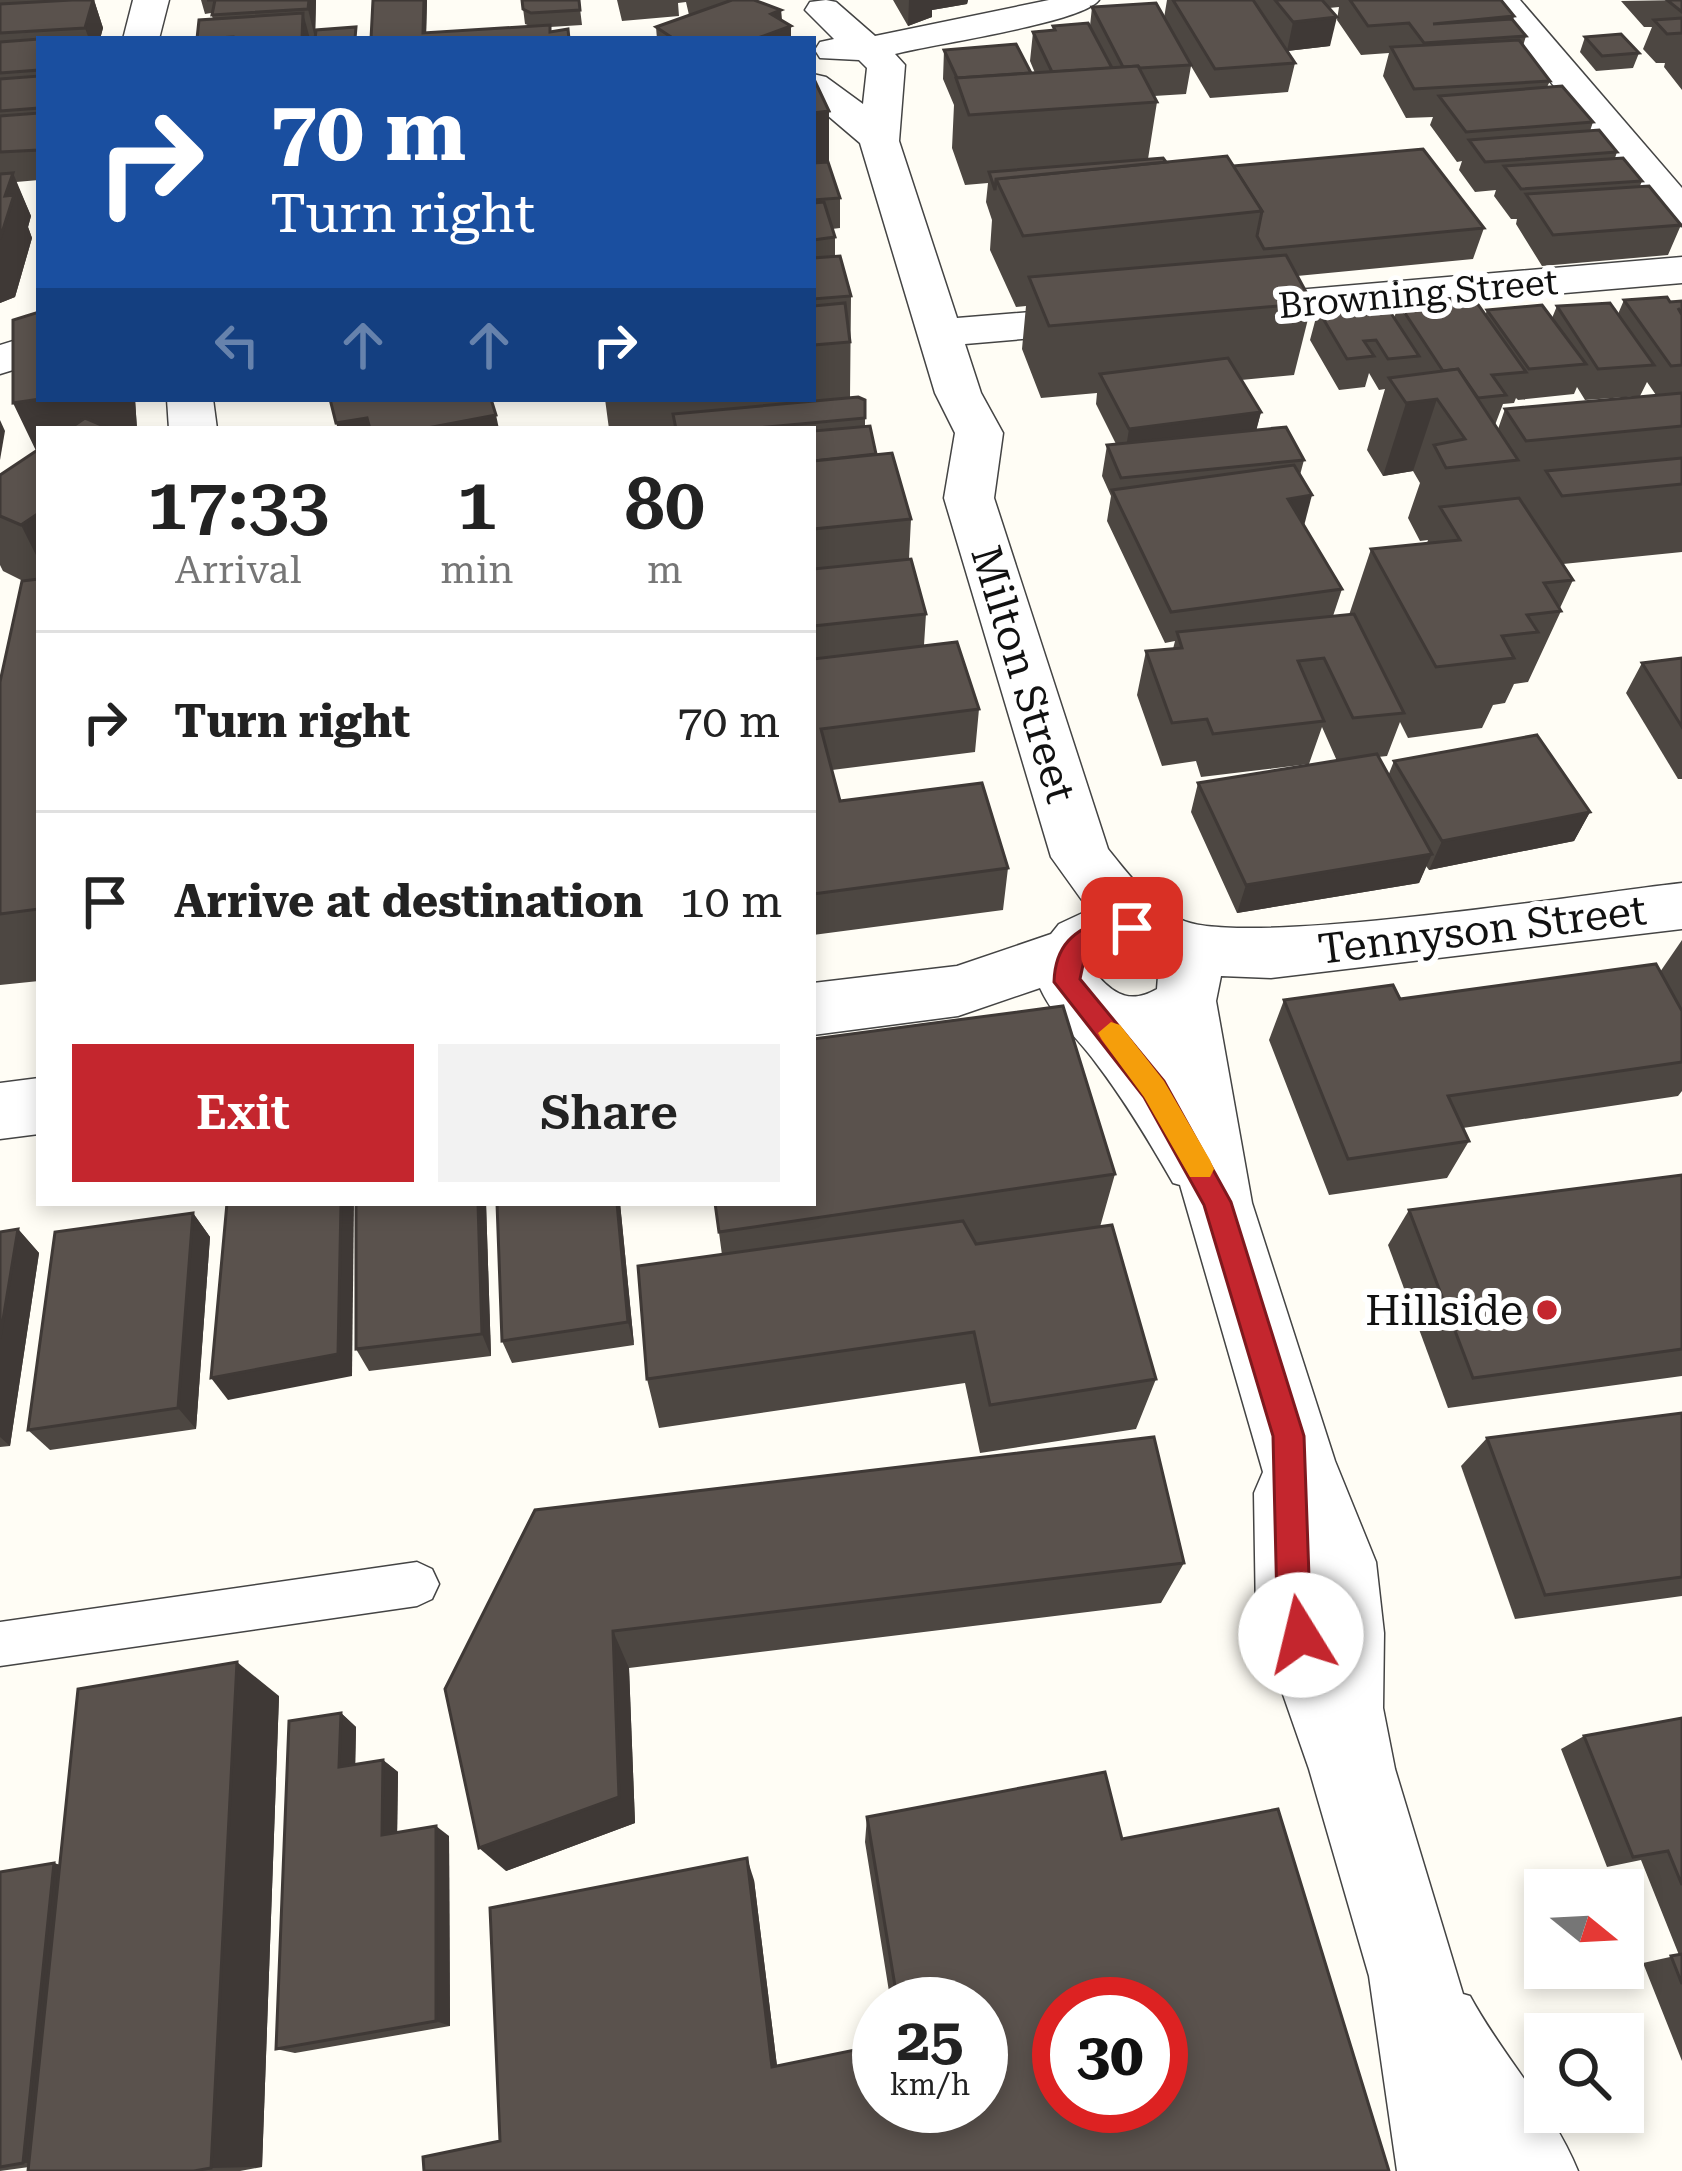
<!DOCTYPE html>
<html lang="en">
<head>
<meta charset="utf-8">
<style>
	body { margin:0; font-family:"Roboto Serif",serif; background:#f2f2f2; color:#222; height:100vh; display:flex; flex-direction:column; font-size:45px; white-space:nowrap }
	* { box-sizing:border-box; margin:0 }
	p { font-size:39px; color:#767676 }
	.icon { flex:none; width:66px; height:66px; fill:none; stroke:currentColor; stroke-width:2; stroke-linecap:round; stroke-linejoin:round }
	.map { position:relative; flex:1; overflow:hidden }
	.panel { position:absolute; left:36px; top:426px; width:780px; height:780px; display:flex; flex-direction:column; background:#fff; border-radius:0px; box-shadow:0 6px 18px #0003 }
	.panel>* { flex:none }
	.top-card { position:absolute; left:36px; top:36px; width:780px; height:366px; border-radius:0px; box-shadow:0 6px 18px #0003; background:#1a4fa0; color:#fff; overflow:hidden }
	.needle { width:78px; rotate:108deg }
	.tools { position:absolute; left:1524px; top:1869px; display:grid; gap:24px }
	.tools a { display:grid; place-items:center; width:120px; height:120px; border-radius:0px; background:#fff; box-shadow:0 6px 18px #0003; font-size:60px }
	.speed { position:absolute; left:852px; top:1977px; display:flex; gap:24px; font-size:60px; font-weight:700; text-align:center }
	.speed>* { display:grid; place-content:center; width:156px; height:156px; border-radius:50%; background:#fff; box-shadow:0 6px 18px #0003; line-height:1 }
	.speed small { font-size:30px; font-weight:400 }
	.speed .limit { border:18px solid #d22; background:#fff; color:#111 }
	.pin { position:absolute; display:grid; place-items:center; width:102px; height:102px; color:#fff; margin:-51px; border-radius:24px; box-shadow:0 6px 18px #0006 }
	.me { position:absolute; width:132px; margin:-66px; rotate:351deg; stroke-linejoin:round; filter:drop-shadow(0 0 9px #0008) }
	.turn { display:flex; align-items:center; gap:42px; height:252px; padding:0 36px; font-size:54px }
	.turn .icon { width:156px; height:156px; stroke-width:2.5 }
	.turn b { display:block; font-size:84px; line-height:102px }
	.lanes { display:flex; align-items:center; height:114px; padding:0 36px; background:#0003; justify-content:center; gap:60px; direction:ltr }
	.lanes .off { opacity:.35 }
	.eta { display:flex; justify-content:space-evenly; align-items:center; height:204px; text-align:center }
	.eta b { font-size:72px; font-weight:600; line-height:84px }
	.primary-button { display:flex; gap:24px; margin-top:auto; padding:24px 36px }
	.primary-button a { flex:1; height:138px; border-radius:0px; background:#c4262e; color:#fff; font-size:48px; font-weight:600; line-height:138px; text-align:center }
	.primary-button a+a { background:#f2f2f2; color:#222 }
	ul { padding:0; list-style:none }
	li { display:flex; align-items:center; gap:36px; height:180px; padding:0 36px; border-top:3px solid #e0e0e0 }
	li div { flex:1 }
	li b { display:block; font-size:45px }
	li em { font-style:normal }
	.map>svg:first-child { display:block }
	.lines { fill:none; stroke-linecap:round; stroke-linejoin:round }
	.lane-casing { stroke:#444; stroke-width:3 }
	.street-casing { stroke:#444; stroke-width:3 }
	.lane { fill:#fff; fill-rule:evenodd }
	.street { fill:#fff; fill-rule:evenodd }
	.wall { fill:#4d4742; fill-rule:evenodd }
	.shaded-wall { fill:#3f3936 }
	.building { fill:#5a524d; stroke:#3f3936; stroke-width:3; fill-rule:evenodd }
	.route { fill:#c4262e; stroke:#7f191e; stroke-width:3 }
	.slow { fill:#f59e0b }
	.poi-dot { fill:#c4262e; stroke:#fff; stroke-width:4.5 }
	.labels { text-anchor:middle; stroke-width:12; stroke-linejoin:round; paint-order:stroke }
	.far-street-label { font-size:36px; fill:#111; stroke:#fff }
	.street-label { font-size:42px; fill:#111; stroke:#fff }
	.poi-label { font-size:42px; fill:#111; stroke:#fff; text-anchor:end }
</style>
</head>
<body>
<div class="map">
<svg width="1682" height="2171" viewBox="0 0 1682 2171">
	<rect width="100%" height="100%" fill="#fffdf5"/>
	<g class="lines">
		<defs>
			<polygon id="lane" points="417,1562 432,1569 439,1584 432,1599 417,1606 0,1666 0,1622"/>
			<g id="street">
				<polygon points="133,0 169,0 159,39 123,39"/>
				<path d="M826 0 836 2 875 36 1049 0H1099C1082 23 933 44 895 54L905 65 899 141 957 318 1116 305 1132 309 1138 318 1132 327 1116 331 965 344 981 393 1003 433 994 498 1108 849C1128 874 1151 904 1180 919 1236 950 1598 892 1682 883V929L1271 978 1221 976 1216 1001 1252 1203 1335 1461 1376 1562 1384 1633 1383 1708 1395 1769 1463 1994 1470 1996C1503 2057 1552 2107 1578 2171H1397L1369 1976 1309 1769 1256 1617 1254 1493 1263 1472 1180 1185 1173 1183C1149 1141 1125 1101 1096 1063 1077 1037 1053 1017 1040 988L958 1016 813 1035V983L957 966 1051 934 1059 924 1089 910 1051 857 944 498 955 433 935 393 860 143 813 103V74L826 77 863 104 867 68 859 60 820 58 815 50 820 42 834 39 805 10 810 2ZM1114 952C1134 953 1145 962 1158 976L1157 989C1133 1003 1116 997 1098 976L1099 963Z"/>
				<polygon points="1483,0 1520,0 1682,188 1682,226 1667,223"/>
				<polygon points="1682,257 1682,283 1225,322 1209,318 1203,309 1209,300 1225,296"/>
				<polygon points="39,333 39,362 0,374 0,345"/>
				<polygon points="167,399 213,399 217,429 169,429"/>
				<polygon points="39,1078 39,1134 0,1139 0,1083"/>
			</g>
		</defs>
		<use href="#lane" class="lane-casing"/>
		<use href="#street" class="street-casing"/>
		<use href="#lane" class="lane"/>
		<use href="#street" class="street"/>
	</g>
	<g class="wall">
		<polygon points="0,0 94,0 103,28 100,39 39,39 39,180 16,182 31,216 28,227 32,238 15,297 0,303"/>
		<polygon points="201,0 316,0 315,38 197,39 213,19 211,13 205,14"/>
		<polygon points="373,0 427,0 426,33 530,26 525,24 522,0 579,0 582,25 550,27 550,32 371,39"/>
		<polygon points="617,0 754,0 781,10 782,21 791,39 657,39 656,27 689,15 686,2 678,3 679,16 622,21"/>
		<polygon points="893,0 968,0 967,4 932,10 932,17 908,26"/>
		<path d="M1167 0H1501L1514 16 1513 20 1526 36 1523 46 1550 81 1547 87 1593 122 1590 131 1617 152 1615 158 1642 181 1640 186 1681 225 1668 255 1542 266 1516 224 1517 219H1511L1494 196 1496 190 1475 192 1459 170 1462 161 1457 162 1430 125 1433 117 1406 118 1383 76 1389 53 1361 55 1337 20 1339 7 1329 8 1330 46 1287 51 1295 63 1288 92 1210 98 1191 66 1186 94 1154 96 1157 102 1148 159 1166 162 1233 166 1484 228 1473 259 1297 276 1312 303 1294 375 1241 380 1261 412 1256 430 1304 460 1300 475 1304 525 1342 589 1333 616 1349 615 1371 549 1427 543 1428 540 1420 541 1408 518 1420 483 1413 471 1383 476 1367 450 1385 389 1379 390 1369 373 1365 387 1339 390 1310 340 1318 310 1394 318 1399 304 1485 316 1487 310 1552 318 1557 306 1618 314 1624 300 1682 301V552L1563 564 1573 580 1560 608 1561 611 1528 682 1514 684 1505 703 1493 705 1482 728 1408 738 1400 722 1387 756 1378 757 1388 776 1394 761 1590 812 1574 841 1429 870 1426 866 1419 883 1237 913 1191 812 1198 783 1337 761 1322 727 1309 764 1201 777 1196 761 1162 766 1137 695 1146 651 1173 649 1175 641 1165 643 1107 521 1111 496 1102 476 1107 445 1116 444 1096 404 1097 393 1041 398 1022 349 1026 306 1016 307 990 250 992 220 986 202 988 183 965 185 952 148 954 105 943 79 944 50 1035 73 1030 61 1033 32 1053 30V26H1090L1092 7 1164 18ZM1647 382 1656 395 1505 409 1498 429 1495 425 1503 404 1514 403 1516 398 1518 400 1574 394 1577 387 1585 400 1640 396Z"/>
		<polygon points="1682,0 1682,90 1664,67 1665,63 1656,63 1643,49 1652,27 1644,27 1621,1"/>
		<polygon points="1585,37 1639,53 1633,68 1596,71 1580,52"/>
		<polygon points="813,77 829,167 840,198 840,228 832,229 835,237 835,256 851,296 850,397 865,400 865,426 876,455 911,519 909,559 926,614 924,645 979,709 975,752 832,770 840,801 1008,868 1003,910 813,935 813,429 609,429 605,399 813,399"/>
		<polygon points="39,399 135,399 137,429 39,429 39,981 0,985 0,682 23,581 3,571 0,565 0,475 36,451"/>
		<polygon points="1682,658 1682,779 1678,779 1626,693 1642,663"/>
		<polygon points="1682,940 1682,1091 1678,1096 1463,1128 1469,1141 1447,1178 1329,1195 1269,1040 1284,1000 1400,999 1660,972"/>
		<polygon points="1115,1174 1100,1227 1156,1379 1136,1429 980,1453 965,1383 659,1428 647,1379 722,1255 715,1203"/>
		<polygon points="1682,1175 1682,1376 1448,1408 1388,1245 1409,1210"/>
		<polygon points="486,1203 491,1356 369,1371 356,1349"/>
		<polygon points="497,1203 620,1203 634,1345 512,1363 502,1341"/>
		<polygon points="193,1213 210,1237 196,1429 50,1450 28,1430"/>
		<polygon points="18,1229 39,1253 10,1446 0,1447 0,1232"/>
		<polygon points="1682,1413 1682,1596 1515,1619 1461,1466 1487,1438"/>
		<polygon points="535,1510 1184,1563 1161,1603 629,1668 635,1823 506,1871"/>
		<polygon points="279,1696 262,2167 240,2171 28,2171 29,2167 0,2171 0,1872 54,1863 60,1865"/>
		<polygon points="341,1713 356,1727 355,1764 383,1760 398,1772 397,1832 449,1836 450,2026 295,2053 276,2049"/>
		<polygon points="1682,1718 1682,2061 1643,1963 1679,1955 1641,1860 1607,1867 1561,1749 1584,1736"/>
		<polygon points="867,1817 1122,1839 1389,2171 500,2141 754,1880 777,2066 879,2106 981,2004 891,2004 865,1842"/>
	</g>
	<g class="shaded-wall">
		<polygon points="94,0 103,28 100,39 89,39 85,28"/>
		<polygon points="309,0 316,0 315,38 308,9"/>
		<polygon points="424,0 427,0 426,39 423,33"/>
		<polygon points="909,0 968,0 967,4 932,10 932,17 908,26"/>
		<polygon points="781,10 782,29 791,26 791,39 755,39 771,14"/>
		<polygon points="303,13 310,39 302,39"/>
		<polygon points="1337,17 1330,46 1287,51 1293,22"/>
		<polygon points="829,111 829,182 813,184 813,113"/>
		<polygon points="13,173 31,216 28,227 32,238 15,297 0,303 0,239 5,196"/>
		<polygon points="40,399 135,399 137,429 39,429 39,457 13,403"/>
		<polygon points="1437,399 1413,471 1383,476 1406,403"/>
		<polygon points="1261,412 1253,443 1124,460 1129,429"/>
		<polygon points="496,415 499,429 422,429"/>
		<polygon points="367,418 371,429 338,429 336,423"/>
		<polygon points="0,420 5,431 0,460"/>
		<polygon points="1312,495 1304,526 1288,499"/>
		<polygon points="39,513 39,561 21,525"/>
		<polygon points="1590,812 1574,841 1429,870 1442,841"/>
		<polygon points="1432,854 1419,883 1237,913 1246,885"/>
		<polygon points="341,1203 354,1203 352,1376 228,1400 211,1378"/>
		<polygon points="478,1203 486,1203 491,1356 482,1334"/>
		<polygon points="617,1203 620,1203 634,1345 628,1322"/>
		<polygon points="193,1213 210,1237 196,1429 178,1408"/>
		<polygon points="18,1229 39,1253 10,1446 0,1437 0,1338"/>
		<polygon points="613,1631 629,1668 635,1823 506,1871 479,1848"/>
		<polygon points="237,1662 279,1696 262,2167 211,2168"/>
		<polygon points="341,1713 356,1727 355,1779 339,1767"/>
		<polygon points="383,1760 398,1772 397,1845 382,1835"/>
		<polygon points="436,1826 449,1836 450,2026 436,2021"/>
		<polygon points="747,1858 754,1880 778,2074 772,2067"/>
		<polygon points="54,1863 79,1872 52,2162 23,2163"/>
	</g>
	<g class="building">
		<polygon points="72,0 93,0 85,28 0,33 0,4"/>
		<polygon points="207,0 309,0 308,9 212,15 215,0"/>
		<polygon points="373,0 424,0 423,33 550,25 550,32 568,29 569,39 371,39"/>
		<polygon points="522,0 579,0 580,10 531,13 523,9"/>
		<polygon points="732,0 754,0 781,10 771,14 791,26 755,39 664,39 671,37 656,27"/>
		<polygon points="1173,0 1253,0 1295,63 1215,69"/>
		<polygon points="1275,0 1322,0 1337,17 1293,22"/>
		<polygon points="1350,0 1501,0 1514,16 1433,24 1512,19 1526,36 1424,43 1409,23 1368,26"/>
		<polygon points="1667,0 1682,0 1682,12"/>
		<polygon points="1156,3 1191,65 1140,68 1138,66 1123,67 1092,7"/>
		<polygon points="303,13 302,39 233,39 233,37 197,39 199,20"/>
		<polygon points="1682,18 1682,33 1667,34 1654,20"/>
		<polygon points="1088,23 1112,68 1052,72 1033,32 1055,30 1053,26"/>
		<polygon points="356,27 355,39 315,39 316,30"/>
		<polygon points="1621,34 1639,53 1602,56 1585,37"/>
		<polygon points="39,39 39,70 0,73 0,42"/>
		<polygon points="1519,40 1550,81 1414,89 1391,47"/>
		<polygon points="1016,44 1031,73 957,78 944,50"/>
		<polygon points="1138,66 1157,102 969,115 956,78"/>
		<polygon points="39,76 39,108 0,111 0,79"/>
		<polygon points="813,77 829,111 813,113"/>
		<polygon points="1562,86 1593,122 1466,132 1439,96"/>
		<polygon points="39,113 39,150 0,152 0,116"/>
		<polygon points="1599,130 1617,152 1485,162 1469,140"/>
		<polygon points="1423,149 1484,228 1264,249 1257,236 1262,211 1233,166"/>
		<polygon points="1227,156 1262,211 1023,236 996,179"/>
		<polygon points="1163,158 1166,162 996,179 995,190 989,172"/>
		<polygon points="1623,158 1642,181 1521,189 1504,166"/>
		<polygon points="828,162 840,198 813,200 813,163"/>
		<polygon points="13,173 5,196 14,195 0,239 0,174"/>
		<polygon points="1649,186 1681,225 1553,235 1526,194"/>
		<polygon points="824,202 835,237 813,240 813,203"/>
		<polygon points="1286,255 1312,303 1049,326 1029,277"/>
		<polygon points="840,256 851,296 813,299 813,258"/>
		<polygon points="1472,296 1526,372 1492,375 1506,395 1478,398 1458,369 1443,371 1399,304"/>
		<polygon points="1667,297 1670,302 1682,301 1682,314 1678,308 1682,315 1682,365 1671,366 1624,300"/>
		<polygon points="845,303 850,342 813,345 813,306"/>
		<polygon points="1610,303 1654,365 1598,369 1557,306"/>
		<polygon points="1385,304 1419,356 1388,359 1376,340 1364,341 1374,356 1347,359 1318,310"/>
		<polygon points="1542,305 1586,364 1529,369 1487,310"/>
		<polygon points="39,312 40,399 13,403 13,320"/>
		<polygon points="1228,358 1261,412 1129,429 1100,374"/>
		<polygon points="1458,369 1518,460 1446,468 1434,445 1465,439 1437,399 1406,403 1389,378"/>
		<polygon points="1682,393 1682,426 1526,441 1505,409"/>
		<polygon points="858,397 865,400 865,418 747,429 676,429 673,414"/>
		<polygon points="330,399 491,399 496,415 422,429 370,429 367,418 336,423"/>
		<polygon points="85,418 111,429 69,429"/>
		<polygon points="870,426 876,454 813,461 813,431"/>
		<polygon points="1286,427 1304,460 1121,478 1107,445"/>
		<polygon points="39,449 39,513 21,525 0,516 0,475"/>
		<polygon points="892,453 911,519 813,529 813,461"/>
		<polygon points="1682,458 1682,484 1562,496 1546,471"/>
		<polygon points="1294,465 1312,495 1288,499 1342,589 1171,612 1112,490"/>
		<polygon points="1519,498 1573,580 1544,583 1561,611 1527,615 1538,632 1502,636 1514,658 1436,667 1371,549 1460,540 1440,507"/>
		<polygon points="911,559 926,614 813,626 813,569"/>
		<polygon points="39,579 39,909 0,914 0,682 22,581"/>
		<polygon points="1354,614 1404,713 1353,718 1324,658 1298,661 1324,721 1213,734 1207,719 1172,723 1146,651 1182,648 1177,632"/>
		<polygon points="957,642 979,709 821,729 840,801 982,783 1008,868 813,894 813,659"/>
		<polygon points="1682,658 1682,727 1642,663"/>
		<polygon points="1537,735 1590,812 1442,841 1394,761"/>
		<polygon points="1377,754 1432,854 1246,885 1198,783"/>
		<polygon points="1656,964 1682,1011 1682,1062 1448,1096 1469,1141 1348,1159 1284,1000 1393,985 1400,999"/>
		<polygon points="1063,1006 1115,1174 719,1232 715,1203 813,1203 813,1039"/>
		<polygon points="1682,1175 1682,1349 1473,1378 1409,1210"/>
		<polygon points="227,1203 341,1203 338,1354 211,1378"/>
		<polygon points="356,1203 478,1203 482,1334 356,1349"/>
		<polygon points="497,1203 617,1203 628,1322 502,1341"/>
		<polygon points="193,1213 178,1408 28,1430 55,1232"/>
		<polygon points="963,1221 976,1244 1112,1225 1156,1379 990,1405 974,1332 647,1379 638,1266"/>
		<polygon points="18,1229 0,1338 0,1232"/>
		<polygon points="1682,1413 1682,1577 1545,1595 1487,1438"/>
		<polygon points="1154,1437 1184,1563 613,1631 619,1797 479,1848 445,1689 535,1510"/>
		<polygon points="237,1662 211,2168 194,2171 28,2171 78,1689"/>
		<polygon points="341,1713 339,1767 383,1760 382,1835 436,1826 436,2021 276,2049 289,1721"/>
		<polygon points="1682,1718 1682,1885 1668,1851 1633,1857 1584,1736"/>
		<path d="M1105 1772 1122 1839 1278 1809 1389 2171H424L423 2157 500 2141 490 1908 747 1858 772 2067 879 2045V2106H981V2004H898L867 1817ZM1059 2004H1161V2106H1059Z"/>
		<polygon points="54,1863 23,2163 0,2167 0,1872"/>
		<polygon points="1682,1954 1682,1984 1671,1956"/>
	</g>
	<path class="route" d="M1107 918H1132L1145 928 1141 935 1111 938 1086 951 1080 979 1164 1081 1231 1202 1304 1436 1310 1605 1318 1635 1313 1647 1301 1652 1289 1647 1277 1605 1273 1436 1204 1205 1144 1097 1054 982C1055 945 1074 930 1107 918Z"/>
	<polygon class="slow" points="1111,1022 1120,1025 1164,1081 1210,1160 1214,1169 1210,1177 1190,1177 1144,1097 1102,1040 1098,1033"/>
	<circle class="poi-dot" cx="1547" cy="1310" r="12"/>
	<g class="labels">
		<g class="far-street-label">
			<text transform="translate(1418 293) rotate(-5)" y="13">Browning Street</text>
		</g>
		<g class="street-label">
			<text transform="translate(1024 674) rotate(73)" y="15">Milton Street</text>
			<text transform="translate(1482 929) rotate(-7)" y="15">Tennyson Street</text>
		</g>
		<g class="poi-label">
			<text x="1523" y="1325">Hillside</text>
		</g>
	</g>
</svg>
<div class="tools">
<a><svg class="needle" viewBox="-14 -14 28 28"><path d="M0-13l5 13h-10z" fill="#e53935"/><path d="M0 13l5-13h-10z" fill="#767676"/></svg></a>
<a><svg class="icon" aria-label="search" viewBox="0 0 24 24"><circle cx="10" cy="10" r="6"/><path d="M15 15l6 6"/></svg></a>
</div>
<div class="speed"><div>25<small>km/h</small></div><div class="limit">30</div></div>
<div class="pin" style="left:1132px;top:928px;background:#d93025"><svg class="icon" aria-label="arrive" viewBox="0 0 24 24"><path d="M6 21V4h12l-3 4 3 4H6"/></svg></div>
<svg class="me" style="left:1301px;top:1635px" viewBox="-20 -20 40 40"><circle r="19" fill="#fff"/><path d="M0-13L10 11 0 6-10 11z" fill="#c4262e"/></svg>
<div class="top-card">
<div class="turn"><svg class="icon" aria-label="right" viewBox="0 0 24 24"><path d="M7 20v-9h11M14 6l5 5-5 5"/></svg><div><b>70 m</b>Turn right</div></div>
<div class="lanes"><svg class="icon off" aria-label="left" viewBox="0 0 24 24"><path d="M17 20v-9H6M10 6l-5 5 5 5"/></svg><svg class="icon off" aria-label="ahead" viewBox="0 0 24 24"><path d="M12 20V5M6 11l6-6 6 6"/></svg><svg class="icon off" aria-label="ahead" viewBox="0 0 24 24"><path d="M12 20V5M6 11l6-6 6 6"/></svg><svg class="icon" aria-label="right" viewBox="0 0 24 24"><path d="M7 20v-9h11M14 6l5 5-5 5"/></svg></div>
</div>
<section class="panel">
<div class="eta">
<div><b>17:33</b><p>Arrival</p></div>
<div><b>1</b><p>min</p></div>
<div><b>80</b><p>m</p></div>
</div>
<ul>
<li><svg class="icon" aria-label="right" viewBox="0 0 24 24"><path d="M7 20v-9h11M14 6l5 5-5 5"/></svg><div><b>Turn right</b></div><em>70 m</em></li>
<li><svg class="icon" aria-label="arrive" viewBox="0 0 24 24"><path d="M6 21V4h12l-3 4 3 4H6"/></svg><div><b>Arrive at destination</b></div><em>10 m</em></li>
</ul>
<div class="primary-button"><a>Exit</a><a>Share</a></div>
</section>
</div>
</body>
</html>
